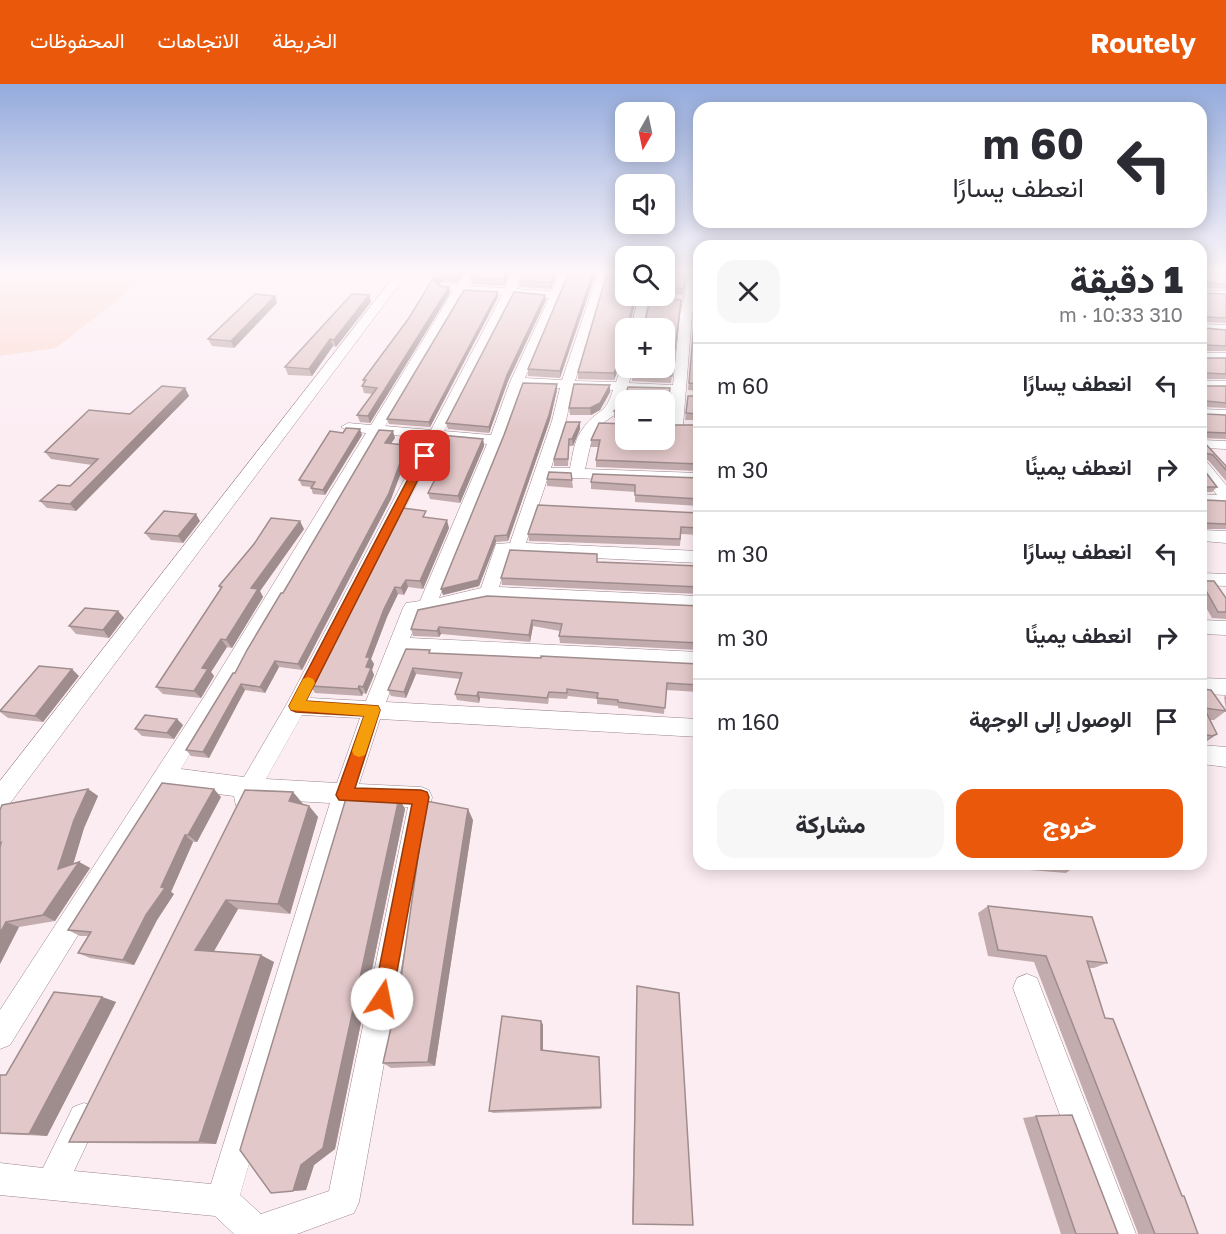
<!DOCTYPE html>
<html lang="ar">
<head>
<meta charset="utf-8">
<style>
	body { margin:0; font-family:"Golos Text",Vazirmatn,sans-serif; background:#f7f7f7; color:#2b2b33; direction:rtl; height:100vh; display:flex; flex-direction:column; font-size:22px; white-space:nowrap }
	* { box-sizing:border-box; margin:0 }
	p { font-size:20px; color:#7c7c81 }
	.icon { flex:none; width:33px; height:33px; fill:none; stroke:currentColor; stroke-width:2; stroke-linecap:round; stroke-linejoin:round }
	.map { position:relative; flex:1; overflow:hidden; direction:ltr }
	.side { position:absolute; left:693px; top:156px; width:514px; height:630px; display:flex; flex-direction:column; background:#fff; border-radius:18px; box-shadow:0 3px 15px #0003; direction:rtl }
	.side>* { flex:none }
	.top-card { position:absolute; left:693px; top:18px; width:514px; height:126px; border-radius:18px; box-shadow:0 3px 15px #0003; direction:rtl; background:#fff; color:#2b2b33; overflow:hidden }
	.needle { width:39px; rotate:189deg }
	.buttons { position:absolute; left:615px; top:18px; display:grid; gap:12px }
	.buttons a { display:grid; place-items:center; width:60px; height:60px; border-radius:12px; background:#fff; box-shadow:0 3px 15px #0003; font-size:30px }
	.pin { position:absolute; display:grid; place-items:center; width:51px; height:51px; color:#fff; margin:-26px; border-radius:12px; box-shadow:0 3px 9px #0006 }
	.me { position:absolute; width:66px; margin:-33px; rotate:11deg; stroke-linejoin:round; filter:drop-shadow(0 0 4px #0008) }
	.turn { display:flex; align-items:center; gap:21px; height:126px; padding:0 24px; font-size:27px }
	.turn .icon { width:78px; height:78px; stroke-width:2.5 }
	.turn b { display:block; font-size:42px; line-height:51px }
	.round { display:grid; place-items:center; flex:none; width:63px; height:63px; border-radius:18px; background:#f7f7f7 }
	.overview { display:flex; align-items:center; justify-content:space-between; height:102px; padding:0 24px }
	h1 { font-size:36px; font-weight:800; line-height:45px }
	.cta { display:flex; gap:12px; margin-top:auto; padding:12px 24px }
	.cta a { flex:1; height:69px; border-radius:18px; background:#ea580c; color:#fff; font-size:24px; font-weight:800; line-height:69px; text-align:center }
	.cta a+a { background:#f7f7f7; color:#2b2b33 }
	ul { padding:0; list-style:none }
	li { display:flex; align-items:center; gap:18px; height:84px; padding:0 24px; border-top:2px solid #e1e1e2 }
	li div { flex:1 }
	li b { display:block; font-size:22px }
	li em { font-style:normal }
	header { display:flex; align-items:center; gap:36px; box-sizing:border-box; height:84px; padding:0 30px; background:#ea580c; color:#fff }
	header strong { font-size:28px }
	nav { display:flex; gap:33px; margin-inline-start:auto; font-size:21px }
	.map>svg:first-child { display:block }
	.green { fill:#fbdad0 }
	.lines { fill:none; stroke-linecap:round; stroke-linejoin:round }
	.minor-casing { stroke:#9c858e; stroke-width:1 }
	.minor { fill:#fff; fill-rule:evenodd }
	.wall { fill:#c3acad }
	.shaded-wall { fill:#9f8c8d }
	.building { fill:#e3c8c9; stroke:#9f8c8d; stroke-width:1.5 }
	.route { fill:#ea580c; stroke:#983908; stroke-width:1.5 }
	.slow { fill:#f59e0b }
</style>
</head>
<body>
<header>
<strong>Routely</strong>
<nav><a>الخريطة</a><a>الاتجاهات</a><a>المحفوظات</a></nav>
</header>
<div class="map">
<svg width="1226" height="1150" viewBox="0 0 1226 1150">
	<rect width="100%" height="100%" fill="#fcedf3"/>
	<polygon class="green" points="10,186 155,186 56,264 0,272 0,192"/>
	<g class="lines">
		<defs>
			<g id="minor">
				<polygon points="399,186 410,186 8,722 0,725 0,697"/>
				<path d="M467 186H477L468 202 505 204 515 186H525L516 205 552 207 562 186H572L525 294 562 296 599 186H609L575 297 616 298 621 284 626 281V284H633L629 299 673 301 680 231 690 186H699L698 208 692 231 683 342 676 346 669 342 672 309 626 307 619 328 600 341 593 350 585 385 699 389V399L548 393 526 459 699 467V479L509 470 499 503 699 512V526L488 516 419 531 410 554 699 568V584L405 569 386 618 699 635V653L380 635 359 700 421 703 429 706 432 713 359 1118 354 1129 297 1150H234L215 1132 0 1111V1079L43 1084 73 1023 84 1019 95 1023 99 1034 74 1087 211 1100 330 719 256 715 252 722 244 725 236 722 234 712 169 704 10 961 0 965V926L204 613 366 349 348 347 341 343 348 339 371 341 453 207 446 204 451 201H457ZM464 208 502 211 431 346 385 342ZM513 211 549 214 510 298 491 351 444 347ZM522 302 560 304 552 337 510 459 496 460 481 504 439 514 503 356ZM573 304 613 306C605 332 597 325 584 343 574 355 573 370 570 384H551L566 337ZM380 350 426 354 289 616 244 693 181 685ZM440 355 487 360 420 517 406 519 403 524 366 617 310 614ZM302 631 360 634 337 699 266 695ZM353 720 408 723 329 1107 261 1130 240 1111Z"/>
				<rect x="1202" y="186" width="24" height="6"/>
				<polygon points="1202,206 1226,207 1226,213 1202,212"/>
				<polygon points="639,212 675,213 681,216 675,219 648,218 643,244 631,244"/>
				<polygon points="1202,240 1226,241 1226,249 1202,247"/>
				<rect x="1202" y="269" width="24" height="8"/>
				<rect x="1202" y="297" width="24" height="8"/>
				<polygon points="1202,325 1226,326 1226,334 1202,333"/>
				<polygon points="1202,356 1226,357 1226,365 1202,364"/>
				<polygon points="1202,376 1207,378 1226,401 1226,421 1202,420 1202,410 1217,411 1202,391"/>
				<polygon points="1202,446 1226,447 1226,459 1202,457"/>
				<polygon points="1202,489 1226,490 1226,502 1202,501"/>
				<polygon points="1202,536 1226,537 1226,551 1202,550"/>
				<polygon points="1202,594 1226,595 1226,611 1202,610"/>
				<polygon points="1202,661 1226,663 1226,683 1202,680"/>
				<polygon points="1027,890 1037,894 1136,1150 1104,1150 1013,904 1017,894"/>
			</g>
		</defs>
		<use href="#minor" class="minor-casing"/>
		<use href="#minor" class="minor"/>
	</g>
	<g class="wall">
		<polygon points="438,186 465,186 457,199 442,198 438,200 440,202 449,203 450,209 370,339 360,338 357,331 372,310 364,309 362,302 364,299 363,296 409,234"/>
		<polygon points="512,186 504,202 472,200 471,194"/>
		<polygon points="559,186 551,205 519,203 519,197"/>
		<polygon points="570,186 560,294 528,292 528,285"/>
		<polygon points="664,186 688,186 683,211 664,211"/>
		<polygon points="1202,186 1205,189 1226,189 1226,205 1204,204 1203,207 1205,209 1226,210 1226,239 1204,238 1203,242 1205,244 1226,246 1226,267 1205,267 1204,272 1206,274 1226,274 1226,295 1205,295 1204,300 1206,302 1226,302 1226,324 1205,323 1204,328 1206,330 1226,331 1226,355 1202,354"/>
		<polygon points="498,208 498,213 430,343 389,340 387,335"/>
		<polygon points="369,211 371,218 336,263 333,262 312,292 288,291 285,283"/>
		<polygon points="545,211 546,216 508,297 489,349 448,345 446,339"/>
		<polygon points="275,212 277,219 234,264 212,262 208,255"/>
		<polygon points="681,216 671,299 632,297 632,290 664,284 626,244 626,279 619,283 614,296 578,295 578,288 630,238 631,240 645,239"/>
		<polygon points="695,228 699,228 699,307 688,306"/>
		<polygon points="610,301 610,308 600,326 591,331 570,331 569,324"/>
		<polygon points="628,303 670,304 667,336 664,337 664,316 626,316 626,335 614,334 614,327 623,319"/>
		<polygon points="185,304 189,312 76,427 47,424 40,417 70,402 92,381 51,375 45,368"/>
		<polygon points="557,306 550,336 508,457 496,458 479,502 443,511"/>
		<polygon points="688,312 699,312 699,336 685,336"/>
		<polygon points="580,338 580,345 573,362 569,362 568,382 554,382 554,375"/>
		<polygon points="699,341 699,387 596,383 596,376 598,363 591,363 591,356 626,356"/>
		<polygon points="362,351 325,411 313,410 311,404 311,403 302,402 299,396"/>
		<polygon points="395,354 391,359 416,368 407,386 402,386 391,415 302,586 279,583 265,609 245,606 209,674 191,672 186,666 235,589"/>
		<polygon points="483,355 484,362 460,419 430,415 428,409 438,388 426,388 424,381"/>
		<polygon points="1202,356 1226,382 1226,397 1209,377 1205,375 1204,386 1217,403 1212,408 1205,408 1205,416 1226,417 1226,445 1202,445"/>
		<polygon points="699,394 699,422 635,418 635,408 591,405 591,398"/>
		<polygon points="547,395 572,396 573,404 547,402"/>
		<polygon points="699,429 699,451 681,450 680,462 529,457 528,450"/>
		<polygon points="428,434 449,444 423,505 408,503 404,511 398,510 387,533 371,575 374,580 372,586 374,591 366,610 363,609 362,612 315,609 311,602"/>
		<polygon points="200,437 183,459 151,456 145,449"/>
		<polygon points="304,445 260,507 263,513 232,564 227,563 211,588 214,592 201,614 163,610 156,603 220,505 219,502"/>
		<polygon points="597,478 699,482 699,510 502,501 501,494"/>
		<polygon points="1202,485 1206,497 1226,514 1226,535 1212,534 1202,516"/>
		<polygon points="699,522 699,566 560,559 559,552 560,547 533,542 530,558 441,550 439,553 413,552 411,545"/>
		<polygon points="118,527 124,534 109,554 76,550 69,542"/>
		<polygon points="406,565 431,569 541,574 699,580 699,608 666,606 664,630 618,624 618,622 597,620 597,615 568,612 567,615 549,614 548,620 480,614 479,619 457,616 455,610 460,595 416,590 406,614 391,612 388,606"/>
		<polygon points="79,592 43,638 8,634 0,628 0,626"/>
		<polygon points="1202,605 1226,627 1214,636 1210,636 1217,650 1202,660"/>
		<polygon points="1226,611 1226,626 1224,613"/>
		<polygon points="183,641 174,655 142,652 135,645"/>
		<polygon points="88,705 98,712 84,744 73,780 79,778 90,784 55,837 19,843 0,880 0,726"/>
		<polygon points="293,708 303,720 309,722 318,733 290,830 238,825 214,867 274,878 216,1060 91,1059 69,1058"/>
		<polygon points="221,713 197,758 193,758 171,808 174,810 157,836 134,881 90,874 78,869 88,852 80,852 68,846"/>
		<polygon points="399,714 405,725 335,1065 314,1081 306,1106 271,1109"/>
		<polygon points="473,736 435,982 391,984 383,979"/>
		<polygon points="1027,780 1072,780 1073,784 1066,789 1029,786"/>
		<polygon points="988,822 1107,879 1094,884 1090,884 1105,934 1198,1150 1138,1150 1138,1149 1034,878 988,872 978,829"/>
		<polygon points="637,902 633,1140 632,1138"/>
		<polygon points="102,913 116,918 47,1052 0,1050 0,991 6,991"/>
		<polygon points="541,937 543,941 543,966 599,973 601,1025 493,1029 489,1027"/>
		<polygon points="1036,1032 1118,1150 1061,1150 1023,1034"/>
	</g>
	<g class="shaded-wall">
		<polygon points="460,186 465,186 457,199 456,192"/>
		<polygon points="508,186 512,186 504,202 503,195"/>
		<polygon points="556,186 559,186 551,205 550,198"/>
		<polygon points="594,186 597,186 560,294 560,287"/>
		<polygon points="441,192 442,198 435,202 434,196"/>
		<polygon points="449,203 450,209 370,339 368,332"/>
		<polygon points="498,208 498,213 430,343 429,338"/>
		<polygon points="369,211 371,218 336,263 334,256"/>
		<polygon points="545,211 546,216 508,297 489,349 489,343 507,291"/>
		<polygon points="275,212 277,219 234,264 231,257"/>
		<polygon points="635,212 637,212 629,243 629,237"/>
		<polygon points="330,255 333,262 312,292 309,285"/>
		<polygon points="626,273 626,279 619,283 614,296 614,289 619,277"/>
		<polygon points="557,300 557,306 550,336 508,457 507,451"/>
		<polygon points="610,301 610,308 600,326 591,331 590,324"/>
		<polygon points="185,304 189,312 76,427 70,420"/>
		<polygon points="670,311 667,336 664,337 664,330"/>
		<polygon points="580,338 580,345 573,362 572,355"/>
		<polygon points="360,345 362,351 325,411 323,406"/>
		<polygon points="393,347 395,354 387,365 385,359"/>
		<polygon points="483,355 484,362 460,419 458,412"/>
		<polygon points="414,362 416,368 407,386 405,380"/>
		<polygon points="400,379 402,386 391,415 302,586 298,580"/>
		<polygon points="196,430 200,437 183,459 178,452"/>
		<polygon points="447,436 449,444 423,505 420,497"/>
		<polygon points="300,437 304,445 260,507 263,513 232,564 226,556 251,504"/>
		<polygon points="495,452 496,458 479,502 443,511 441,505"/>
		<polygon points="406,496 408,503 404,511 401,504"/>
		<polygon points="395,503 398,510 387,533 371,575 374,580 372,586 374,591 366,610 363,603 366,583 366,573 384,525"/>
		<polygon points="118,527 124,534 109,554 103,546"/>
		<polygon points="532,536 533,542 530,558 529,551"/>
		<polygon points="439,543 441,550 439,553 437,547"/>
		<polygon points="221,555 227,563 211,588 214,592 201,614 194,607 202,584"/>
		<polygon points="275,577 279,583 265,609 260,603"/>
		<polygon points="413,584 416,590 406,614 404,608"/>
		<polygon points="72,585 79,592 43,638 35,632"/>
		<polygon points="241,600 245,606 209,674 203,668"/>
		<polygon points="359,602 363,609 362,612 358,605"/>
		<polygon points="478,608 480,614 479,619 477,612"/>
		<polygon points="177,635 183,641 174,655 167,649"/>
		<polygon points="1217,650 1204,659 1202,660 1212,652"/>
		<polygon points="88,705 98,712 84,744 70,791 58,785 74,736"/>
		<polygon points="214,705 221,713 197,758 188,751"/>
		<polygon points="293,708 303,720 289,717"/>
		<polygon points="399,714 405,725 335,1065 314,1081 306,1106 293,1107"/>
		<polygon points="309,722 318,733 290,830 278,820"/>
		<polygon points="468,725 473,736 435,982 428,978"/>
		<polygon points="185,751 193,758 171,808 174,810 157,836 134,881 123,876 161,803"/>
		<polygon points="79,778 90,784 55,837 43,831"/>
		<polygon points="226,816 238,825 210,874 195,866"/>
		<polygon points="6,838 19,843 0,880 0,849"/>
		<polygon points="261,871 274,878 216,1060 199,1058"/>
		<polygon points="102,913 116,918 47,1052 29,1050"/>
		<polygon points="541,937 543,941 543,969 541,966"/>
	</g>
	<g class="building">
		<polygon points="438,186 460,186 456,192 441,192 434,196 440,202 449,203 368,332 357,331 377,304 362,302 366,296 363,296 409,234"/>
		<polygon points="475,186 508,186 503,195 471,194"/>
		<polygon points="524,186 556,186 550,198 519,197"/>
		<polygon points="570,186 594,186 560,287 528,285"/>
		<polygon points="608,186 626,186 626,212 635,212 629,237 631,240 645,239 650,214 681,216 672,292 632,290 633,284 664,284 664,244 626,244 626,273 619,277 614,289 578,288"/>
		<polygon points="664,186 687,186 684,204 664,205"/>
		<polygon points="1202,186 1203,186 1205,189 1226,189 1226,200 1205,199 1203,207 1205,209 1226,210 1226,234 1206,233 1203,242 1205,244 1226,246 1226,262 1206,261 1204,272 1206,274 1226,274 1226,290 1206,289 1204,300 1206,302 1226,302 1226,319 1206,317 1204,328 1206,330 1226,331 1226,349 1202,348"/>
		<polygon points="464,206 498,208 429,338 387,335"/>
		<polygon points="514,208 545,211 507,291 489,343 446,339"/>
		<polygon points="255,210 275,212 231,257 208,255"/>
		<polygon points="352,210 369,211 334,256 330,255 309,285 285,283"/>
		<polygon points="695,228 699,228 699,300 689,299"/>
		<polygon points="523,299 557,300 549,331 507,451 495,452 478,496 441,505 504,351"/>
		<polygon points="574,300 610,301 600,319 590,324 569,324"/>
		<polygon points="162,302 185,304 70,420 40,417 58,401 70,402 98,375 45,368 89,326 130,330"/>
		<polygon points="628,303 670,304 667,329 664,330 664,316 626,316 626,328 614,327 623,319"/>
		<polygon points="688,312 699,312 699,330 686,329"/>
		<polygon points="566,338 580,338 572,355 569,355 568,375 554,375"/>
		<polygon points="599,339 626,340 626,356 664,356 664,341 699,341 699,380 596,376 600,356 591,356"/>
		<polygon points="346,344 360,345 323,406 311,404 315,398 299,396 330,347 343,349"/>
		<polygon points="379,346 393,347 385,359 414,362 405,380 400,379 389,409 298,580 275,577 260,603 241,600 203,668 186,666 233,589 235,589 247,566 281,509 283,509"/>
		<polygon points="440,351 483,355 458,412 428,409 442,382 424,381"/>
		<polygon points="1202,356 1226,382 1226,386 1213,371 1205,369 1204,386 1217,403 1205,403 1205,416 1226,417 1226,440 1202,439"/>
		<polygon points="549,388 571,389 572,396 547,395"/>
		<polygon points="593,390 699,394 699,415 635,411 635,401 591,398"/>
		<polygon points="538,421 699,429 699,444 681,443 680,455 528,450"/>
		<polygon points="402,424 426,427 423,433 447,436 420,497 406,496 401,504 395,503 384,525 366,573 370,573 366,583 371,584 363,603 359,602 358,605 311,602"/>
		<polygon points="164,427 196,430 178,452 145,449"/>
		<polygon points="271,434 300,437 251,504 258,505 226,556 221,555 202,584 208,585 194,607 156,603 222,503 219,502 254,460"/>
		<polygon points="510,466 597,470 597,478 699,482 699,503 501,494"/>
		<polygon points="1202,485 1206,489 1206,497 1214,497 1226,514 1226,528 1218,528 1204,503 1205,499 1202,499"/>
		<polygon points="1202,499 1205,499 1202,510"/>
		<polygon points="487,512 699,522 699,559 559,552 562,540 532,536 529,551 439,543 437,547 411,545 418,526"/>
		<polygon points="85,524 118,527 103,546 69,542"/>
		<polygon points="406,565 430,566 429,569 541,574 541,572 699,580 699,601 667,599 665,624 618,618 618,616 597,614 598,609 567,605 567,609 549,608 547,614 478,608 477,612 455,610 462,589 413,584 404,608 388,606"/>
		<polygon points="39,582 72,585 35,632 0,627"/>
		<polygon points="1202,605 1211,606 1226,627 1204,624 1217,650 1212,652 1202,650"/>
		<polygon points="145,631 177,635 167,649 135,645"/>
		<polygon points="162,699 214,705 188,751 185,751 161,803 165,804 146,831 123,876 78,869 91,848 68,846"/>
		<polygon points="88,705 74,736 58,785 79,778 43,831 6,838 0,849 0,763 1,759 0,760 0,726 2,721"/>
		<polygon points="245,706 293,708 289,717 309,722 278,820 226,816 195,866 261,871 199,1058 69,1058"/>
		<polygon points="347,711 399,714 323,1064 301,1081 293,1107 271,1109 240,1066"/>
		<polygon points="426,717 468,725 428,978 383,979 399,908"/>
		<polygon points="1036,780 1072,780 1073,784 1036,781"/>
		<polygon points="988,822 1092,833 1107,879 1087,877 1105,934 1113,935 1182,1112 1184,1112 1198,1150 1155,1150 1046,872 998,866"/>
		<polygon points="637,902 679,909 693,1141 633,1140"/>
		<polygon points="54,908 102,913 29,1050 0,1049 0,991 6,991"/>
		<polygon points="502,932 541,937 541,966 599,973 601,1023 489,1027"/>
		<polygon points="1072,1031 1118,1150 1076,1150 1036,1032"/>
	</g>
	<linearGradient id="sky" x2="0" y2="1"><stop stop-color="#94abdd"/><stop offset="0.54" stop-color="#fef7fa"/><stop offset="1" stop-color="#fef7fa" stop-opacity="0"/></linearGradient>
	<rect width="1226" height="347" fill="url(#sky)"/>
	<polygon class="route" points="425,369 430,372 306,617 378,622 380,626 355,704 421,706 427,708 429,713 392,915 389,922 382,925 375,922 373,915 412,720 339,716 336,711 364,632 296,628 291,626 289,622 420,372"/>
	<polygon class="slow" points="308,593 313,595 315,599 306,617 378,622 380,626 365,671 359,673 354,671 352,667 364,632 291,626 289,622 303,595"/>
</svg>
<div class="buttons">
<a><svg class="needle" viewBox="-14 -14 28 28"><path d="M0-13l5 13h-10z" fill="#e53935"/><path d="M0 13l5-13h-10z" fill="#7c7c81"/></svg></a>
<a><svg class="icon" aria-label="sound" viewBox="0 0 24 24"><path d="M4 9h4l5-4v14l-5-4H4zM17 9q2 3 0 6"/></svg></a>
<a><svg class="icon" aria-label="search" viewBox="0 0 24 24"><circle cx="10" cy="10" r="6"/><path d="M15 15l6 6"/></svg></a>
<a>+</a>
<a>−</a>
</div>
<div class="pin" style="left:425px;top:372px;background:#d93025"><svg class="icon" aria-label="arrive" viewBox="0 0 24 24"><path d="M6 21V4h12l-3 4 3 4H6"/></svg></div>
<svg class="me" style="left:382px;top:915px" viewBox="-20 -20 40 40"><circle r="19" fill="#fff"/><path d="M0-13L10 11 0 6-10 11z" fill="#ea580c"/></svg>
<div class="top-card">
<div class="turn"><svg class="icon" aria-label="left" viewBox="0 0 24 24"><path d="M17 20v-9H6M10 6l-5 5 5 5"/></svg><div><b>60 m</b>انعطف يسارًا</div></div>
</div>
<section class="side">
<div class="overview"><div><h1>1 دقيقة</h1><p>310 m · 10:33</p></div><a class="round"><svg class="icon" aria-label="close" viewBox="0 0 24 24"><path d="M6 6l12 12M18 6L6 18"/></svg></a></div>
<ul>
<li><svg class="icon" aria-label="left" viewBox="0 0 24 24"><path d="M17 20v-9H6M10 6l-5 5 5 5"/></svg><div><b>انعطف يسارًا</b></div><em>60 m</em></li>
<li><svg class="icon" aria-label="right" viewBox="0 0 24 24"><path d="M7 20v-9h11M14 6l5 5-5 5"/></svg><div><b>انعطف يمينًا</b></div><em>30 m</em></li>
<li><svg class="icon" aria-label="left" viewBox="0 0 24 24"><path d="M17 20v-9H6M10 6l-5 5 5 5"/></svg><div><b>انعطف يسارًا</b></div><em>30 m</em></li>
<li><svg class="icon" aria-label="right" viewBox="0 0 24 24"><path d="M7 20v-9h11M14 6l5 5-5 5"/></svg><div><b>انعطف يمينًا</b></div><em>30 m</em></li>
<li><svg class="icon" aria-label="arrive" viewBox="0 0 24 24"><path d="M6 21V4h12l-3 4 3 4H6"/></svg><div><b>الوصول إلى الوجهة</b></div><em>160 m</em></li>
</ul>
<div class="cta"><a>خروج</a><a>مشاركة</a></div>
</section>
</div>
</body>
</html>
